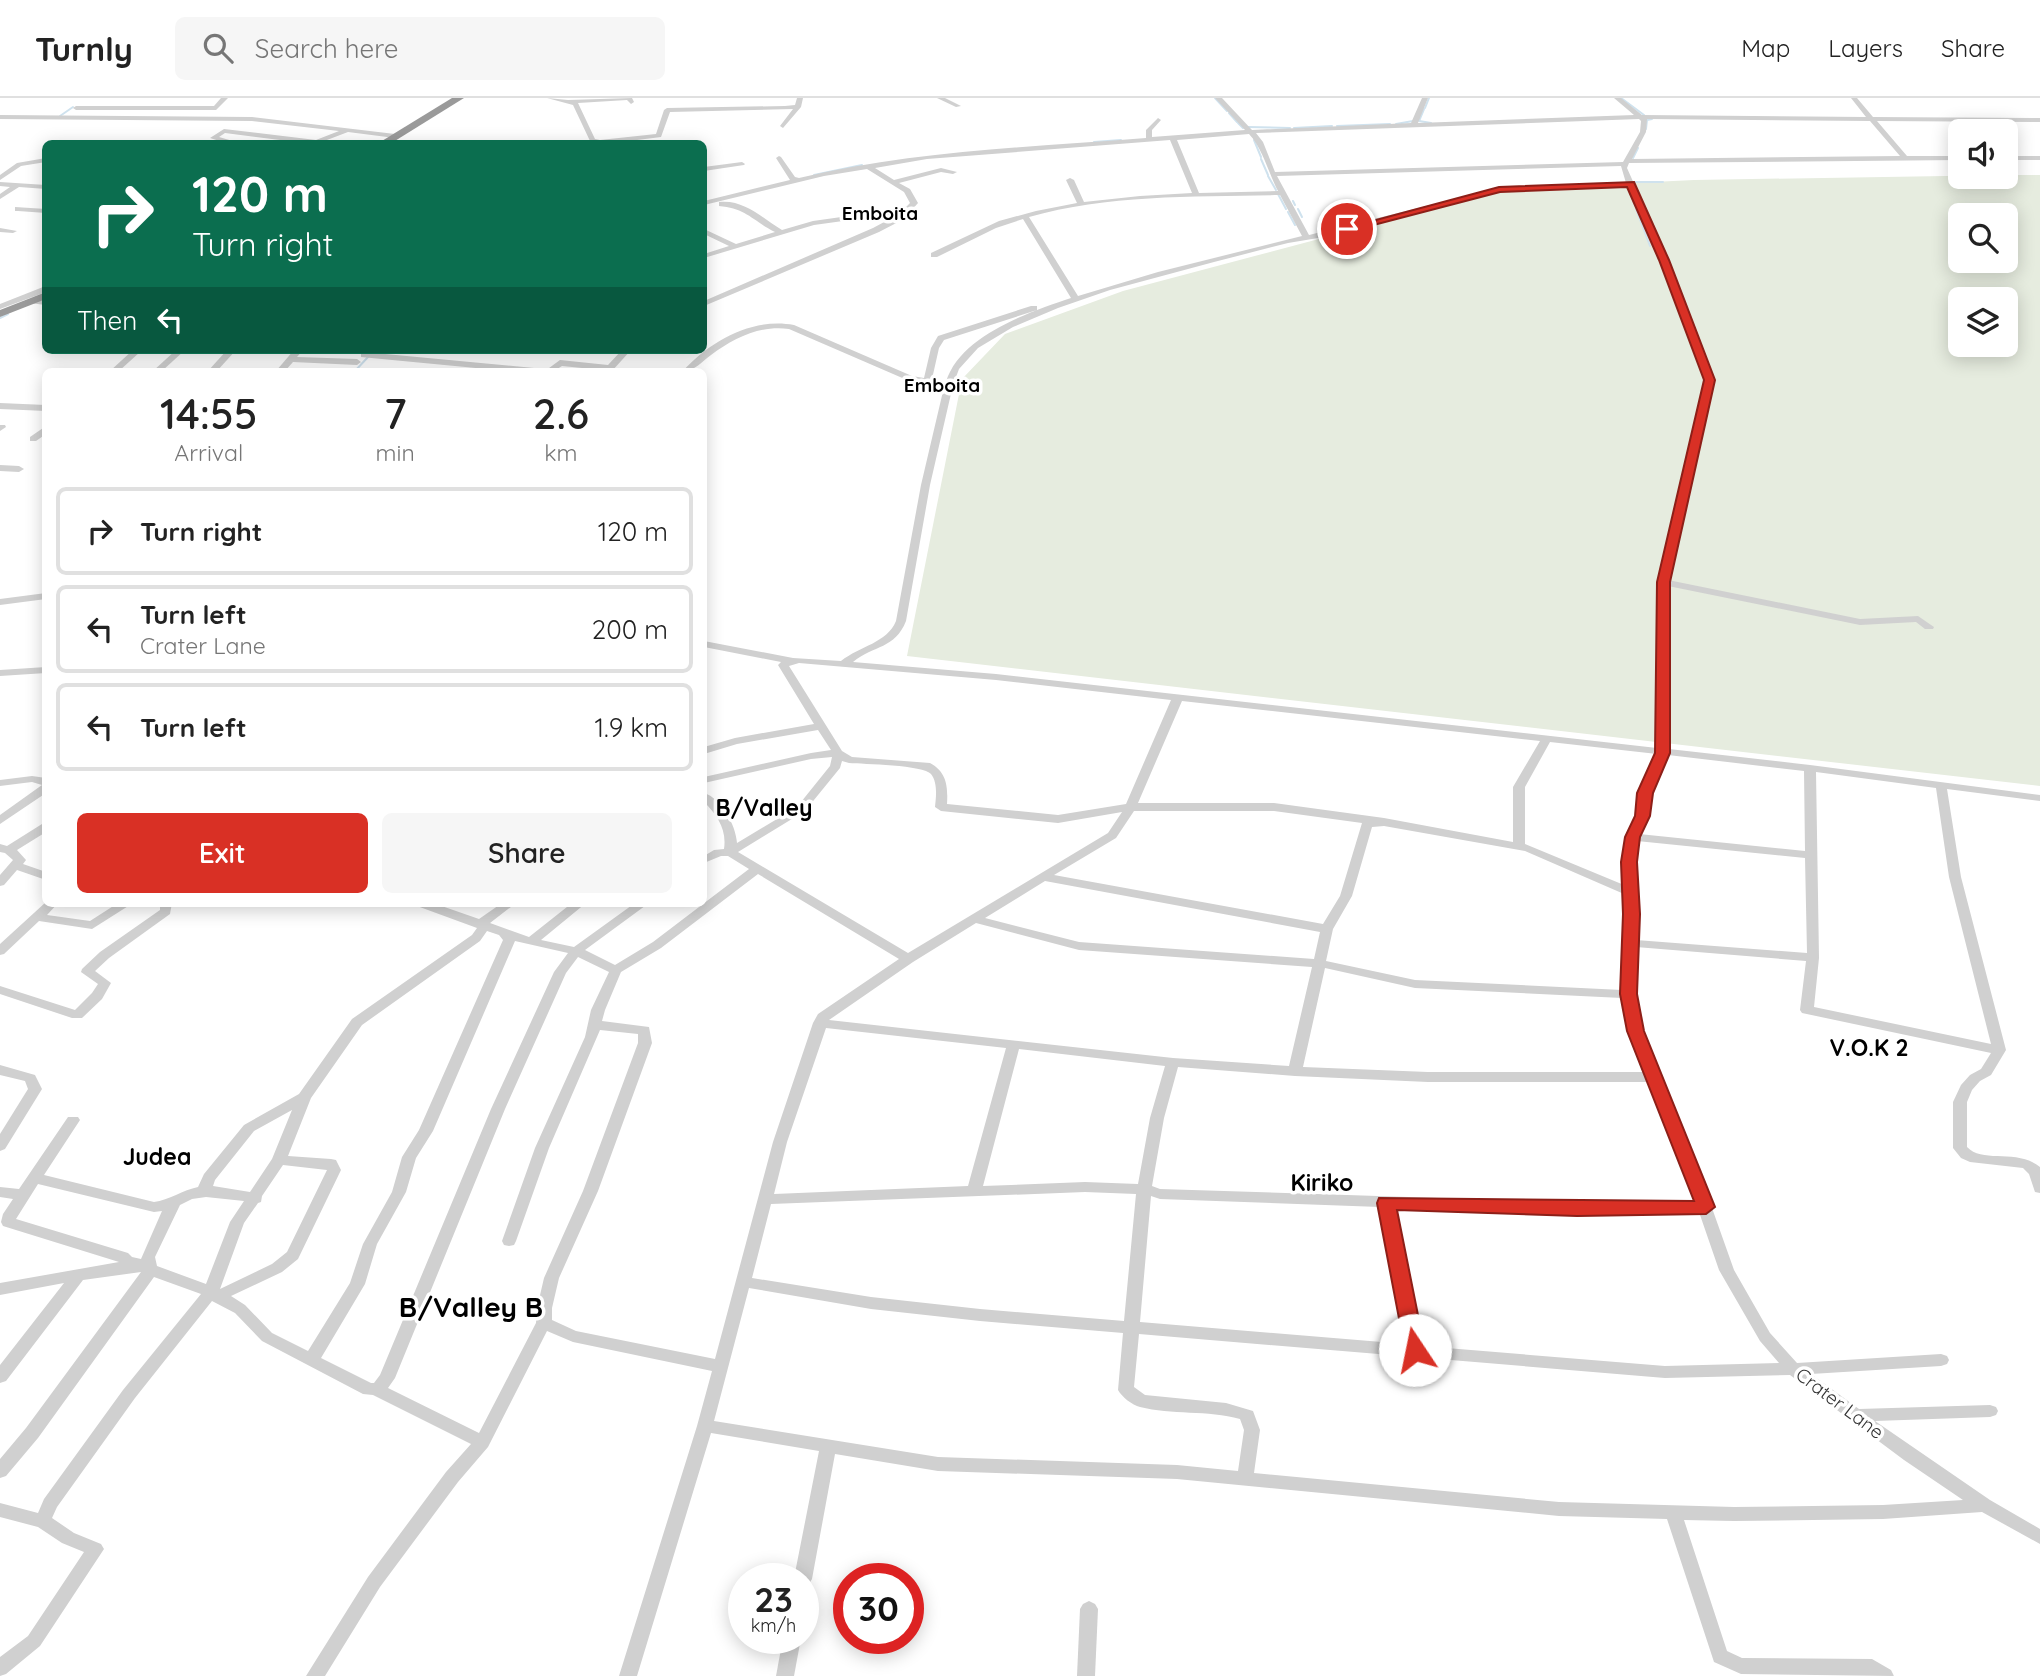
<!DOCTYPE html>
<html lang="en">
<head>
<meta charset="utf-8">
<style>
	body { margin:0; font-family:Quicksand,sans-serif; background:#f6f6f6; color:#222; height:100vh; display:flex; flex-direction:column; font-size:26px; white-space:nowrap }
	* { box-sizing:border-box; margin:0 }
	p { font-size:23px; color:#767676 }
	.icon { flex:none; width:38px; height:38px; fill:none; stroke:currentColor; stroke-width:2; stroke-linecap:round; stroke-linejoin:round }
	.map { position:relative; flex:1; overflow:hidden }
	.drawer { position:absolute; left:42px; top:270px; width:665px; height:539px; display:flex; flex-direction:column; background:#fff; border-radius:10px; box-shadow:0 4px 18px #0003 }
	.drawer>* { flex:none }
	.banner { position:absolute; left:42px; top:42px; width:665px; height:214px; border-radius:10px; box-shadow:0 4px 18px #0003; background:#0b6e4f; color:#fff; overflow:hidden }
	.controls { position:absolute; left:1948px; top:21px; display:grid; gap:14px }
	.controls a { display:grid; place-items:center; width:70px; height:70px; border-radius:10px; background:#fff; box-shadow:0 4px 18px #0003; font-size:35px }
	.speed { position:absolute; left:728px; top:1465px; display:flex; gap:14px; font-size:35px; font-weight:700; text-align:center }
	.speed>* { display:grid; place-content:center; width:91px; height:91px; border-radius:50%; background:#fff; box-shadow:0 4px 18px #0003; line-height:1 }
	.speed small { font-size:18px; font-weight:400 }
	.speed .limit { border:10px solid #d22; background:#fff; color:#111 }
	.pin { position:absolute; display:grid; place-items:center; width:60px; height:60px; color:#fff; margin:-30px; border:4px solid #fff; border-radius:50%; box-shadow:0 2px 7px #0007 }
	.me { position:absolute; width:77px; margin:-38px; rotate:349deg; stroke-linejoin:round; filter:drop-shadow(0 0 5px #0008) }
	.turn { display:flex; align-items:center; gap:24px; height:147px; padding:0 35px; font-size:32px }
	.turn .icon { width:91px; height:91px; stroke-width:2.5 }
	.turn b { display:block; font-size:49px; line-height:60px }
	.then { display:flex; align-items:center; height:66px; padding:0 35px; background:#0003; gap:14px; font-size:26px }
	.eta { display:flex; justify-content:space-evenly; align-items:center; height:119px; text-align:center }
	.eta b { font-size:42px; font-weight:600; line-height:49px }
	.action { display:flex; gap:14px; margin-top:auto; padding:14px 35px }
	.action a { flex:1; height:80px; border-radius:10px; background:#d93025; color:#fff; font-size:28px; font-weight:600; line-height:80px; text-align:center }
	.action a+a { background:#f6f6f6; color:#222 }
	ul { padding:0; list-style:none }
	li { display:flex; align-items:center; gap:21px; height:88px; margin:0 14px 10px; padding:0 21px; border:4px solid #e0e0e0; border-radius:10px }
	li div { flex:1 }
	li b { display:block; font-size:26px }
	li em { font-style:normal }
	header { display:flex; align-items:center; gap:42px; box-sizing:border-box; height:98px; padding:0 35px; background:#fff; border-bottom:2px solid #e0e0e0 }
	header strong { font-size:33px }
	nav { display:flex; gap:38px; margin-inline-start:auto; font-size:24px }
	.search { width:490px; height:63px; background:#f6f6f6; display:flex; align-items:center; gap:18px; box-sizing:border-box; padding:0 24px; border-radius:10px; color:#767676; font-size:26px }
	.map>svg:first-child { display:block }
	.green { fill:#e6ecdf; fill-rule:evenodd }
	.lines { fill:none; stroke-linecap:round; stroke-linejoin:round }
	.stream { stroke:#cfe2ee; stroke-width:2 }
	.minor { fill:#d0d0d0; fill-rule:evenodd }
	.highway { fill:#9a9a9a; fill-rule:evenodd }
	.route { fill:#d93025; stroke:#8d1f18; stroke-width:2 }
	.labels { text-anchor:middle; stroke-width:7; stroke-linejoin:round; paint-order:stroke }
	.far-quarter-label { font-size:19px; font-weight:bold; fill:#000; stroke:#fff }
	.street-label { font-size:19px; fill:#333; stroke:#fff }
	.quarter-label { font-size:23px; font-weight:bold; fill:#000; stroke:#fff }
	.near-quarter-label { font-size:28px; font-weight:bold; fill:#000; stroke:#fff }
</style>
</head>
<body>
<header>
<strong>Turnly</strong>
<div class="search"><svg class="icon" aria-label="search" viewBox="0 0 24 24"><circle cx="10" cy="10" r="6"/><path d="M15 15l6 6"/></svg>Search here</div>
<nav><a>Map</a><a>Layers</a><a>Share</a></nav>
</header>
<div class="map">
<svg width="2040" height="1578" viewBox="0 0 2040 1578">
	<rect width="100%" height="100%" fill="#fff"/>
	<path class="green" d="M2006 77H2040V688L907 558 962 281 1005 236 1123 193 1507 91 1694 82ZM1960 117H2006V163H1960ZM1960 201H2006V247H1960Z"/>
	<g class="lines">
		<g class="stream">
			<polyline points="1215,0 1227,13"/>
			<polyline points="1621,0 1644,17"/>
			<polyline points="1425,10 1429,0"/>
			<polyline points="1424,11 1419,23 1431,25"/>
			<polyline points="1229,15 1237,24"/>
			<polyline points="60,18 73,9"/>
			<polyline points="1238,25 1243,30"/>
			<polyline points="1396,26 1413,23"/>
			<polyline points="1337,28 1390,26"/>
			<polyline points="1248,29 1290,30"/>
			<polyline points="1294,30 1332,28"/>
			<polyline points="1646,31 1647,22 1652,21"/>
			<polyline points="1254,42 1261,59"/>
			<polyline points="1094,44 1121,42"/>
			<polyline points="1633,60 1638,50"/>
			<polyline points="1261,61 1268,77"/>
			<polyline points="814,77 862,67"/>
			<polyline points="1268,78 1276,92"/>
			<polyline points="1632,84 1663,84"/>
			<polyline points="1627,87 1635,108"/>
			<polyline points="1278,96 1286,111"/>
			<polyline points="1293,103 1295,107"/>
			<polyline points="1298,111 1302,119"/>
			<polyline points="1636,111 1650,148"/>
			<polyline points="1288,114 1295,127"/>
			<polyline points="0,220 8,216"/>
			<polyline points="355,273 368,259"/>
		</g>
		<g class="minor">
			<polygon points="221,0 228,0 216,12 76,12 73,10 76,8 214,8"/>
			<polygon points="547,0 568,2 632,0 634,4 631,6 627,2 578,5 595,41 600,42 656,36 664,12 667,10 785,8 795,7 797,0 803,0 801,9 783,30 780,28 793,11 670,14 661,39 605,46 590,43 573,7"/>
			<polygon points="937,0 945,0 961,8 956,9"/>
			<path d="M1215 0H1222L1252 32 1411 25 1422 0H1428L1418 25 1634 17 1614 0H1621L1642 17 1866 19 1851 0H1857L1873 19 2040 20V24L1877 23 1907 58H1960V62L1629 65 1627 70 1668 162 1714 283 1668 482 1860 521 1918 518 1934 529 1933 531H1925L1916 524 1860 527 1668 488 1669 651 1810 667 2040 697V703L1947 691 1961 779 2006 952 1991 977 1980 983 1972 992 1967 1004V1049C1983 1066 2017 1050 2040 1069V1095L2035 1094 2029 1076 2023 1070 1970 1064 1961 1060 1953 1050V1004L1961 987 1970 977 1981 971 1991 955 1802 915 1800 912 1806 863 1636 849 1635 896 1642 933 1690 1048 1734 1172 1770 1235 1797 1265 1941 1256 1947 1258 1949 1262 1947 1266 1941 1268 1811 1276 1859 1311 1990 1307 1996 1309 1998 1313 1996 1317 1990 1319 1875 1323 1990 1402 2040 1431V1446L1982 1414 1883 1421 1734 1423 1684 1422 1727 1553 1742 1560 1872 1561 1891 1572 1894 1578 1741 1576 1714 1564 1667 1421 1559 1418 1177 1381 938 1373 835 1356 812 1481 809 1486 803 1488V1480H794L819 1353 711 1335 637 1578H619L697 1328 712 1273 573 1244 547 1233 488 1349 458 1384 380 1489 325 1578H306L368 1479 446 1374 471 1346 373 1297 363 1296 262 1243 235 1215 212 1203 135 1300 57 1409 52 1420 74 1435 101 1446 104 1451 40 1548 6 1576 0 1578V1559L28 1538 84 1454 62 1445 38 1429 0 1419V1405L38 1415 44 1401 123 1292 201 1196 154 1179 38 1340 6 1378 0 1380V1361L26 1330 141 1174 83 1182 6 1283 0 1285V1267L64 1185 0 1197V1185L119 1164 3 1128 1 1124 3 1116 13 1101 0 1099V1089L19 1091 68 1019H78L80 1022 44 1077 154 1104C169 1102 183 1092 198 1089L204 1076 244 1027 299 996 352 921 472 837 477 830 417 808 415 805H433L479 821 502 805H516L490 825 529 839 572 805H586L541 842 574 849 635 805H649L585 852 615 867 653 844 749 771 728 758H721L704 765V758L714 752 724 751C727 731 717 717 704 704V695C721 700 736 727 737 745L797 709 830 668 832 659 811 661 704 685V679L811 655 831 652 818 632 737 646 704 656V649L735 640 814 626 778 567 781 564 704 549V543L793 560 841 563C860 548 887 545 896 523L921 387 944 289 907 282 789 231C760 227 734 240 711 257 701 264 695 273 683 273 710 243 753 219 794 227L912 278 924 280 931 250 938 238 1031 208H1037V212L944 242 939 250 932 281 946 284C960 237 1030 214 1071 200L1023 121 996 130 937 159H931V155L999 123 1036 113 1077 105 1066 82 1070 80 1074 82 1084 104 1140 98 1192 95 1170 42 927 61 875 70 894 82 941 70 957 74 953 76 941 74 899 85 910 91 918 105 904 121 879 134 704 208V203L873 130 901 115 814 127 704 160V156L729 148 704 136V131L736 146 775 134C753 123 746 110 719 108V104C744 101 762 120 782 132L813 123 905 110 910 105 904 94 867 71 824 78 704 107V103L790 82 776 60 779 58 781 59 795 79 799 80C912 53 1029 49 1146 40V32L1158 20 1161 22 1152 32V39L1245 32ZM1639 21 1641 23 1640 34 1623 64 1275 74 1263 44 1256 35ZM1647 21 1870 23 1900 58 1632 61 1646 34ZM1249 36C1263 51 1268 74 1278 93L1199 95 1177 42ZM1621 68 1626 85 1499 90 1309 137 1277 78ZM1628 89 1660 162 1706 283 1658 484 1657 650 996 576 853 564C874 547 895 551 906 523L930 387 953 287 959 271 978 250 1013 229 1058 210 1110 192 1214 164 1288 145 1324 139 1499 94ZM1280 97 1302 138 1158 174 1078 198 1029 119C1109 96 1197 99 1280 97ZM799 565 996 582 1171 602 1126 706 1058 717 947 706C948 689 947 674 930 665L852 659 842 653 789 568ZM1182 603 1540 643 1513 689V744L1384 720 1274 705H1138ZM1550 644 1657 656 1639 695 1636 718 1626 739 1623 764 1624 787 1525 746V689ZM1668 657 1804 673 1805 753 1639 736 1648 718 1651 695ZM842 663 849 665C863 666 924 667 931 676 938 685 936 699 935 709L941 713 1058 725 1122 714 1108 735 908 855 738 754 805 713 840 670ZM1816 674 1936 690 1949 779 1991 946 1814 909 1819 860ZM1134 713H1274L1362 725 1340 798 1323 826 1054 777 1116 740ZM1384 728 1525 753 1624 796 1622 892 1415 882 1326 863 1333 831 1352 798 1372 729ZM1637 743 1805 760 1807 855 1636 842 1635 764ZM758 776 899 861 818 916 813 925 773 1044 715 1261 576 1233 552 1222V1210L559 1180 598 1093 652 945 649 929 602 923 605 912 621 874 661 850ZM1045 783 1320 834 1314 861 1079 844 985 820ZM976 825 1079 852 1312 869 1289 968 1173 960 829 922 913 864ZM487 833 499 837 503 842 419 1032 402 1059 392 1094 363 1146 350 1185 308 1253 272 1235 245 1207 231 1198 282 1174 298 1161 341 1072 336 1062 331 1061 288 1058 311 1000 362 927 480 843ZM515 843 568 855 554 874 491 1011 380 1277 374 1285H371L321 1260 365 1186 377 1146 406 1094 416 1060 433 1033ZM578 859 609 874 591 912 585 939 535 1050 502 1143 504 1147 509 1148 514 1147 516 1143 549 1050 600 932 638 936V945L583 1093 544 1180 537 1210 536 1225 479 1335 388 1290 395 1280 505 1011 566 875ZM1325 870 1415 890 1622 900 1628 933 1645 974H1428L1303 969ZM826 930 1006 950 968 1088 774 1096 787 1044ZM1019 951 1165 968 1150 1020 1138 1086 1085 1084 983 1088ZM1178 969 1295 978 1428 984H1649L1676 1048 1696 1104 1501 1102 1160 1091 1152 1088 1164 1020ZM292 1012 272 1061 250 1094 213 1088 215 1082 254 1033ZM283 1067 327 1072 287 1154 272 1166 220 1191 244 1125 258 1105 261 1104 262 1098ZM38 1086 154 1114 162 1113 141 1161 132 1159 128 1155 16 1121ZM1085 1094 1136 1096 1124 1223 980 1211 871 1199 752 1180 771 1106ZM1151 1098 1160 1101 1380 1109 1406 1246 1140 1224ZM206 1099 244 1103 230 1124 206 1186 157 1168 155 1159 180 1107 192 1101ZM1394 1110 1570 1114H1699L1719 1172 1760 1243 1779 1265 1665 1268 1422 1248ZM749 1190 871 1211 980 1223 1123 1235 1118 1292C1122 1299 1132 1307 1140 1309 1171 1317 1208 1312 1240 1321L1244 1332 1238 1373 1177 1367 938 1359 714 1323ZM1139 1236 1665 1280 1790 1277 1904 1362 1963 1402 1883 1407 1734 1409 1559 1404 1254 1375 1260 1332 1253 1313 1226 1305 1145 1297 1134 1289Z"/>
			<polygon points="0,17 252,19 395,36 398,38 395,40 348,34 319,45 312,46 225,35 219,39 243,46 229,46 210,40 224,31 316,42 339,33 252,23 0,21"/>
			<rect x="2006" y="58" width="34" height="4"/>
			<polygon points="46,60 46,64 21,68 0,82 0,77 17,65"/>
			<polygon points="742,64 745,66 744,67 704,73 704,69"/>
			<polygon points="0,84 46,87 46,91 19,89 0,101 0,96 10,89 0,88"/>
			<polygon points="15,109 46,111 46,115 18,113 15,113"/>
			<polygon points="0,130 17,133 13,135 0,134"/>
			<polygon points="43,189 46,189 46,194 0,211 0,206"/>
			<polygon points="29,201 46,203 46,207 29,205"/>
			<polygon points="133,252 140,254 119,273 110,273"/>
			<polygon points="176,252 185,252 162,273 153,273"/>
			<polygon points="227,252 236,252 217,273 208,273"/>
			<polygon points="294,252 303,252 297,259 357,261 361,264 357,267 293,264 285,273 276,273"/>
			<polygon points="622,252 631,252 612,273 562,268 554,273 545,273 560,262 608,267"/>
			<polygon points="364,254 534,270 538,273 507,273 361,259 361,255"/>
			<polygon points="0,305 46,307 46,313 0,311"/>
			<polygon points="0,327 5,327 6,329 0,333"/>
			<polygon points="46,328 46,336 36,343 30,343 30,339"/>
			<polygon points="0,367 19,368 24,371 19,374 0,373"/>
			<polygon points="46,495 46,501 0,507 0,501"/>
			<polygon points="46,569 46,575 0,578 0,572"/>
			<polygon points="32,678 46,680 46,695 0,726 0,717 42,687 32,684 0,688 0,682"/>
			<polygon points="42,726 46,726 46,734 17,752 26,762 23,766 46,774 46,782 17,772 4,787 0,788 0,777 13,762 5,755 0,754 0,746 7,748"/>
			<polygon points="46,804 58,805 47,817 90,823 118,805 133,805 92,831 39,823 4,856 0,857 0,846"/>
			<polygon points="160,805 172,805 170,816 109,860 95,873 111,885 102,901 82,920 72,920 0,896 0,888 75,912 92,895 98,886 81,874 82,871 100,854 160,812"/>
			<polygon points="0,967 35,977 42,991 5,1051 0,1053 0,1036 28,991 25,983 0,977"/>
			<polygon points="1089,1503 1095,1506 1098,1511 1095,1578 1077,1578 1080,1511 1083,1506"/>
			<polygon points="783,1540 801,1540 794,1578 776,1578"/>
		</g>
		<g class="highway">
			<polygon points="452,0 464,0 390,46 377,46"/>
			<polygon points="46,194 46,201 0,219 0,212"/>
		</g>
	</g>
	<polygon class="route" points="1634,84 1669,162 1715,282 1670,484 1670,655 1653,695 1650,718 1640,739 1637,764 1640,816 1637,896 1644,933 1715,1109 1706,1116 1577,1118 1397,1112 1425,1252 1422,1258 1408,1258 1405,1252 1377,1105 1379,1100 1694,1103 1627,933 1620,896 1623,816 1621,764 1625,739 1635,718 1637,695 1655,655 1657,484 1704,282 1659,162 1627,89 1500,94 1347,134 1342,131 1499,89"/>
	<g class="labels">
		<g class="far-quarter-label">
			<text x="880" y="122">Emboita</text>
			<text x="942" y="294">Emboita</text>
		</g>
		<g class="street-label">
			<text transform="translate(1840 1305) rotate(37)" y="7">Crater Lane</text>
		</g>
		<g class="quarter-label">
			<text x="764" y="718">B/Valley</text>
			<text x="1869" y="958">V.O.K 2</text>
			<text x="157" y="1067">Judea</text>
			<text x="1322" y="1093">Kiriko</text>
		</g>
		<g class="near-quarter-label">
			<text x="471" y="1219">B/Valley B</text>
		</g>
	</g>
</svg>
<div class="controls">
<a><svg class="icon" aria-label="sound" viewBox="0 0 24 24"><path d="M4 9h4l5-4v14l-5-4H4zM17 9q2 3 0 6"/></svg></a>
<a><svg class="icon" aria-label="search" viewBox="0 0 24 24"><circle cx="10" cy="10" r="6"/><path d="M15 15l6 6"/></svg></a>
<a><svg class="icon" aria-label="layers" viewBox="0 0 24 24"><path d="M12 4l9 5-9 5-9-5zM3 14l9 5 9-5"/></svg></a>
</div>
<div class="speed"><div>23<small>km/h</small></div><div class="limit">30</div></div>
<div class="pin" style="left:1347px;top:131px;background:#d93025"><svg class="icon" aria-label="arrive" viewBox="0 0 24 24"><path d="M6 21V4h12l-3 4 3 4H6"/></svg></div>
<svg class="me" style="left:1415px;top:1252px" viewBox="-20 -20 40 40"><circle r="19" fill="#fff"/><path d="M0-13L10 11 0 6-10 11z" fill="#d93025"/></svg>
<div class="banner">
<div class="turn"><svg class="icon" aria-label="right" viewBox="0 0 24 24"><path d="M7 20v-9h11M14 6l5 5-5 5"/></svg><div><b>120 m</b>Turn right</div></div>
<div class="then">Then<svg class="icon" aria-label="left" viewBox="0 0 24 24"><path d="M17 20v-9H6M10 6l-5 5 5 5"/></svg></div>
</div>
<section class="drawer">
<div class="eta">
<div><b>14:55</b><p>Arrival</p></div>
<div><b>7</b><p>min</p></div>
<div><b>2.6</b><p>km</p></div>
</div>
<ul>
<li><svg class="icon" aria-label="right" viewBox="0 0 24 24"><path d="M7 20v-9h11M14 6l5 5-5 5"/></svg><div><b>Turn right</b></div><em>120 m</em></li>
<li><svg class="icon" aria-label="left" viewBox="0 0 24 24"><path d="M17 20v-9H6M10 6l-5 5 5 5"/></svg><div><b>Turn left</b><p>Crater Lane</p></div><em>200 m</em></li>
<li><svg class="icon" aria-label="left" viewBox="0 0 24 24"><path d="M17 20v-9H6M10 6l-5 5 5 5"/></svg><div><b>Turn left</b></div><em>1.9 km</em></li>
</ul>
<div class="action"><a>Exit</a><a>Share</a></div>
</section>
</div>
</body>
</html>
